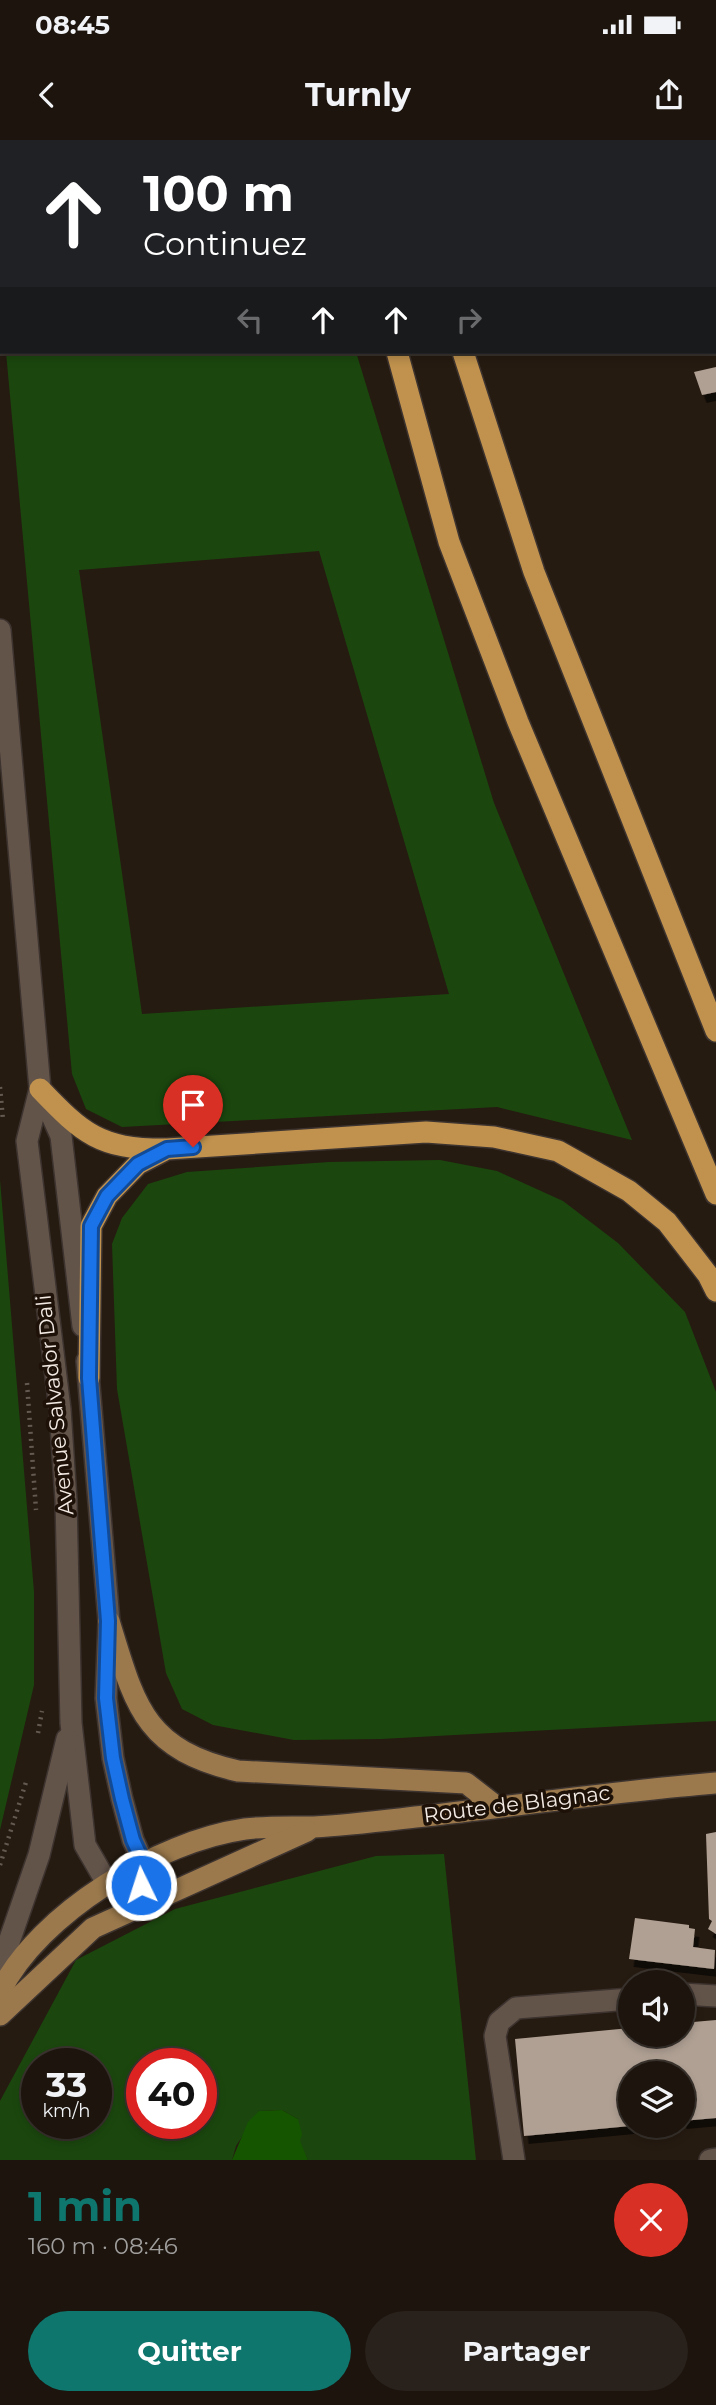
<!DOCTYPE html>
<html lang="fr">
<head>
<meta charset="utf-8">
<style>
	body { margin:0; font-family:Montserrat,sans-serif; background:#29211b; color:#f1f3f6; height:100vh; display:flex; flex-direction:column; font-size:26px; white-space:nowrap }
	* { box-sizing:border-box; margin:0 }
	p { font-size:23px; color:#a09e9d }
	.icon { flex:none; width:38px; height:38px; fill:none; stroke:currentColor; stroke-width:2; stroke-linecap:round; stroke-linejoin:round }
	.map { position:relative; height:2020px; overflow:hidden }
	.sheet { display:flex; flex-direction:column; background:#1c140d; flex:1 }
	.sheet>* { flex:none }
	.guide { position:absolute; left:0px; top:0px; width:718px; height:214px; box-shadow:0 4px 10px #0003,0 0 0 2px #3a332e; background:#202124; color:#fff; overflow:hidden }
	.buttons { position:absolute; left:618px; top:1830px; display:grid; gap:14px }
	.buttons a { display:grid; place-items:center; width:77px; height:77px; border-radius:50%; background:#1c140d; box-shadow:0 4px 10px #0003,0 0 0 2px #3a332e; font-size:35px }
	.speed { position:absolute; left:21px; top:1908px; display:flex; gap:14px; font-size:35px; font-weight:700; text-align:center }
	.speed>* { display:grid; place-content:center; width:91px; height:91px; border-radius:50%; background:#1c140d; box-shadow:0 4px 10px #0003,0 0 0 2px #3a332e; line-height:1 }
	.speed small { font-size:18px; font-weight:400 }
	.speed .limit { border:10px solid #d22; background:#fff; color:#111 }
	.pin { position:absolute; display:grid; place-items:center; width:60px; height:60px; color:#fff; margin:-72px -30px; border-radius:50% 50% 50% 0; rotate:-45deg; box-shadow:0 0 7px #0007 }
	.pin .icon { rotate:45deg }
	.me { position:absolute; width:77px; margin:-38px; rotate:356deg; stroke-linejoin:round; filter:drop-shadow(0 0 5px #0008) }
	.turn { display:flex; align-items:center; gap:24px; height:147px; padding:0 28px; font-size:32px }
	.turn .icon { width:91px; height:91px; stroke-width:2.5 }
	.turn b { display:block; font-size:49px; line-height:60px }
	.lanes { display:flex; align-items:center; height:66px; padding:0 28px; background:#0003; justify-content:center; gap:35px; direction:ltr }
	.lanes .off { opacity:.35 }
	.round { display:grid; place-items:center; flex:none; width:74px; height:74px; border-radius:37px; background:#29211b }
	.head { display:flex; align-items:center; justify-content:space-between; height:119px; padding:0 28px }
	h1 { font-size:42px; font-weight:700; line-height:52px; color:#0f766e }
	.button { display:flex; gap:14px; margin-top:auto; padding:14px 28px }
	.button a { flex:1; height:80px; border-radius:42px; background:#0f766e; color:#fff; font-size:28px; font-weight:700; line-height:80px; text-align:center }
	.button a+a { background:#29211b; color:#f1f3f6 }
	.status { display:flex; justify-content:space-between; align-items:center; height:49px; padding:0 35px; background:#1c140d; direction:ltr }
	.status svg { height:19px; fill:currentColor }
	header { display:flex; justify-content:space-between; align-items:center; height:91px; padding:0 28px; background:#1c140d; font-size:32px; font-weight:700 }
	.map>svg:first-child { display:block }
	.green { fill:#1b470e; fill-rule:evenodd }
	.forest { fill:#155500 }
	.building { fill:#b0a094; filter:url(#shadow) }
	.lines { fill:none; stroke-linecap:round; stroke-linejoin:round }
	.minor-casing { stroke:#3d332f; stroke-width:24 }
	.major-casing { stroke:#3d332f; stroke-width:24 }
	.highway-casing { stroke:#3d332f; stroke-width:24 }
	.path { stroke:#645a51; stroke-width:4.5; stroke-dasharray:2 5; stroke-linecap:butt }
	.minor { stroke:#63544a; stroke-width:21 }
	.major { stroke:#9b794c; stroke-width:21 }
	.highway { stroke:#c0924d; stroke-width:21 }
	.route-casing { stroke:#114b97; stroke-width:18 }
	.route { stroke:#1a73e8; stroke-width:12 }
	.labels { text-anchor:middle; stroke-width:7; stroke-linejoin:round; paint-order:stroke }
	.street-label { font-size:21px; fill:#f4ebe5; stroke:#1d1108 }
</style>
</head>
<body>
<div class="status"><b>08:45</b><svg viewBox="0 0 49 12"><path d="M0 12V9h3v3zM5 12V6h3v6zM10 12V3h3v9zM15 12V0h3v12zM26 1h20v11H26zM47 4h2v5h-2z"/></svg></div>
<header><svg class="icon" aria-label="back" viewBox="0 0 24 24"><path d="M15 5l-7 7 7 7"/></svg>Turnly<svg class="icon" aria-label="share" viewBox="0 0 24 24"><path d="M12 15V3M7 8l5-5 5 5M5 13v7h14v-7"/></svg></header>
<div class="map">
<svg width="716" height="2020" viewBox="0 0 716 2020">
	<defs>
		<filter id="shadow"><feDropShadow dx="4.5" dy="8" stdDeviation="0" flood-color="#0009"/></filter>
	</defs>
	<rect width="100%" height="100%" fill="#261b11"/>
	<g class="green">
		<path d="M6 212H356L494 663 632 1000 497 967 122 987 86 969 72 934ZM319 411 449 854 142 874 79 430Z"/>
		<polygon points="440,1020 497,1031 563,1061 618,1103 685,1172 716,1252 716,1581 381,1599 294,1600 213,1585 182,1569 166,1533 117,1249 112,1104 122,1078 148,1044 187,1032 329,1022"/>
		<polygon points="0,1040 34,1452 34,1545 0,1690"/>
		<path d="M444 1714 476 2020H308L299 2001 298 1979 282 1970 259 1971 236 2006 232 2020H0V1961L76 1820 175 1769 376 1716ZM37 1923H96V1983H37ZM142 1923H201V1983H142Z"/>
	</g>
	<polygon class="forest" points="282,1970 298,1979 302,1994 300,2001 308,2020 232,2020 248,1982 259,1971"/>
	<g class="building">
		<polygon points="716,227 716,252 702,255 694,232"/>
		<polygon points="716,1692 716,1794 708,1789 712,1781 709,1779 706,1694"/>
		<polygon points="635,1778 689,1785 689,1788 695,1789 693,1807 715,1810 714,1829 629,1819"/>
		<polygon points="716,1880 716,1978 682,1981 682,1934 630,1934 630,1986 524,1996 515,1899 630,1888 630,1895 682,1895 682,1883"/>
	</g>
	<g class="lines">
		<defs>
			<g id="minor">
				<polyline points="0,490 40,949 61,996 83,1186"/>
				<polyline points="40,949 27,1001 60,1269 66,1360 71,1583 85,1705 107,1743 138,1766 144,1724 133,1700 122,1659 113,1618 106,1558 109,1481 87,1221"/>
				<polyline points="0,1828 39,1715 67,1599"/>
				<polyline points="682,1854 716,1856"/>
				<polyline points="514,2020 495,1896 499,1882 516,1868 630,1859"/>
				<polyline points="710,2020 716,2019"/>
			</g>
			<g id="major">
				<path d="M109 1481C135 1565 143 1609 238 1631L466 1643 497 1667"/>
				<path d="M0 1852C39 1773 159 1701 245 1689 268 1686 292 1687 314 1687 351 1685 389 1680 425 1676 522 1665 619 1651 716 1643"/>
				<polyline points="0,1875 93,1788 307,1691"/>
			</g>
			<g id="highway">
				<polyline points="356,0 357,2"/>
				<polyline points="420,0 420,2"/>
				<polyline points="397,212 449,402 518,582 716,1054"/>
				<polyline points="463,212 534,432 716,891"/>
				<path d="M40 949C83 994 100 1009 164 1009"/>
				<polyline points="89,1238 91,1086 107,1056 138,1024 167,1009 426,992 494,997 558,1011 629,1051 667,1082 708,1135 716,1151"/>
			</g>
		</defs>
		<use href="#minor" class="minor-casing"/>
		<use href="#major" class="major-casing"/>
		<use href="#highway" class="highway-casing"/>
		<g class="path">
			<polyline points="0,947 3,980"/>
			<polyline points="27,1243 36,1370"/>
			<polyline points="38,1593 42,1571"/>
			<polyline points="0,1725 27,1639"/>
		</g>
		<use href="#minor" class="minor"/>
		<use href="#major" class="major"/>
		<use href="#highway" class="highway"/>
	</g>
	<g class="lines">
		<defs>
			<polyline id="route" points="141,1745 144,1724 133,1700 122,1659 113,1618 106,1558 108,1481 89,1238 91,1086 107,1056 138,1024 167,1009 193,1007"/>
		</defs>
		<use href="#route" class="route-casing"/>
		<use href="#route" class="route"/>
	</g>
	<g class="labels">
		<g class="street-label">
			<text transform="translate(55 1265) rotate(-96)" y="7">Avenue Salvador Dali</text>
			<text transform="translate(517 1664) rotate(-7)" y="7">Route de Blagnac</text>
		</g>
	</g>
</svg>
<div class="buttons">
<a><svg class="icon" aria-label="sound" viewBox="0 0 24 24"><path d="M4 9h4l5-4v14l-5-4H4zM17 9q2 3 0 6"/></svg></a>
<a><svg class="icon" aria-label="layers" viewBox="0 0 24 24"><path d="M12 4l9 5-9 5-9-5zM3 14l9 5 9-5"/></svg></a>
</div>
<div class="speed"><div>33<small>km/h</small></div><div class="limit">40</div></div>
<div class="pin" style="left:193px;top:1007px;background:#d93025"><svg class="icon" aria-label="arrive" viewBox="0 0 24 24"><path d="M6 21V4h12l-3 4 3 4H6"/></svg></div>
<svg class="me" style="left:141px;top:1745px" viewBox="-20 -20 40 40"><circle r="17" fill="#1a73e8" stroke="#fff" stroke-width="3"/><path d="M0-11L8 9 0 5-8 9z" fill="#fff"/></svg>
<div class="guide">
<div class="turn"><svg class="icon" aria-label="ahead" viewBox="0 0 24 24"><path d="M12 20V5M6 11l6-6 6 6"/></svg><div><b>100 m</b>Continuez</div></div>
<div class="lanes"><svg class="icon off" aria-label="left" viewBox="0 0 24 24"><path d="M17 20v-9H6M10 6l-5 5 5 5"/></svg><svg class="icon" aria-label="ahead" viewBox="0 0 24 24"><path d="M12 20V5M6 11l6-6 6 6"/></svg><svg class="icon" aria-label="ahead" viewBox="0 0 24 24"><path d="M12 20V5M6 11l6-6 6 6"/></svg><svg class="icon off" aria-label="right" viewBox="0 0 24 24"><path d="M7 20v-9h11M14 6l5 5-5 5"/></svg></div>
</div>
</div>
<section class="sheet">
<div class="head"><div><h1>1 min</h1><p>160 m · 08:46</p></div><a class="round" style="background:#d93025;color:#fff"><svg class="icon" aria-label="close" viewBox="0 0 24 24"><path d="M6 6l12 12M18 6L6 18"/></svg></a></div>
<div class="button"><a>Quitter</a><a>Partager</a></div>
</section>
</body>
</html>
